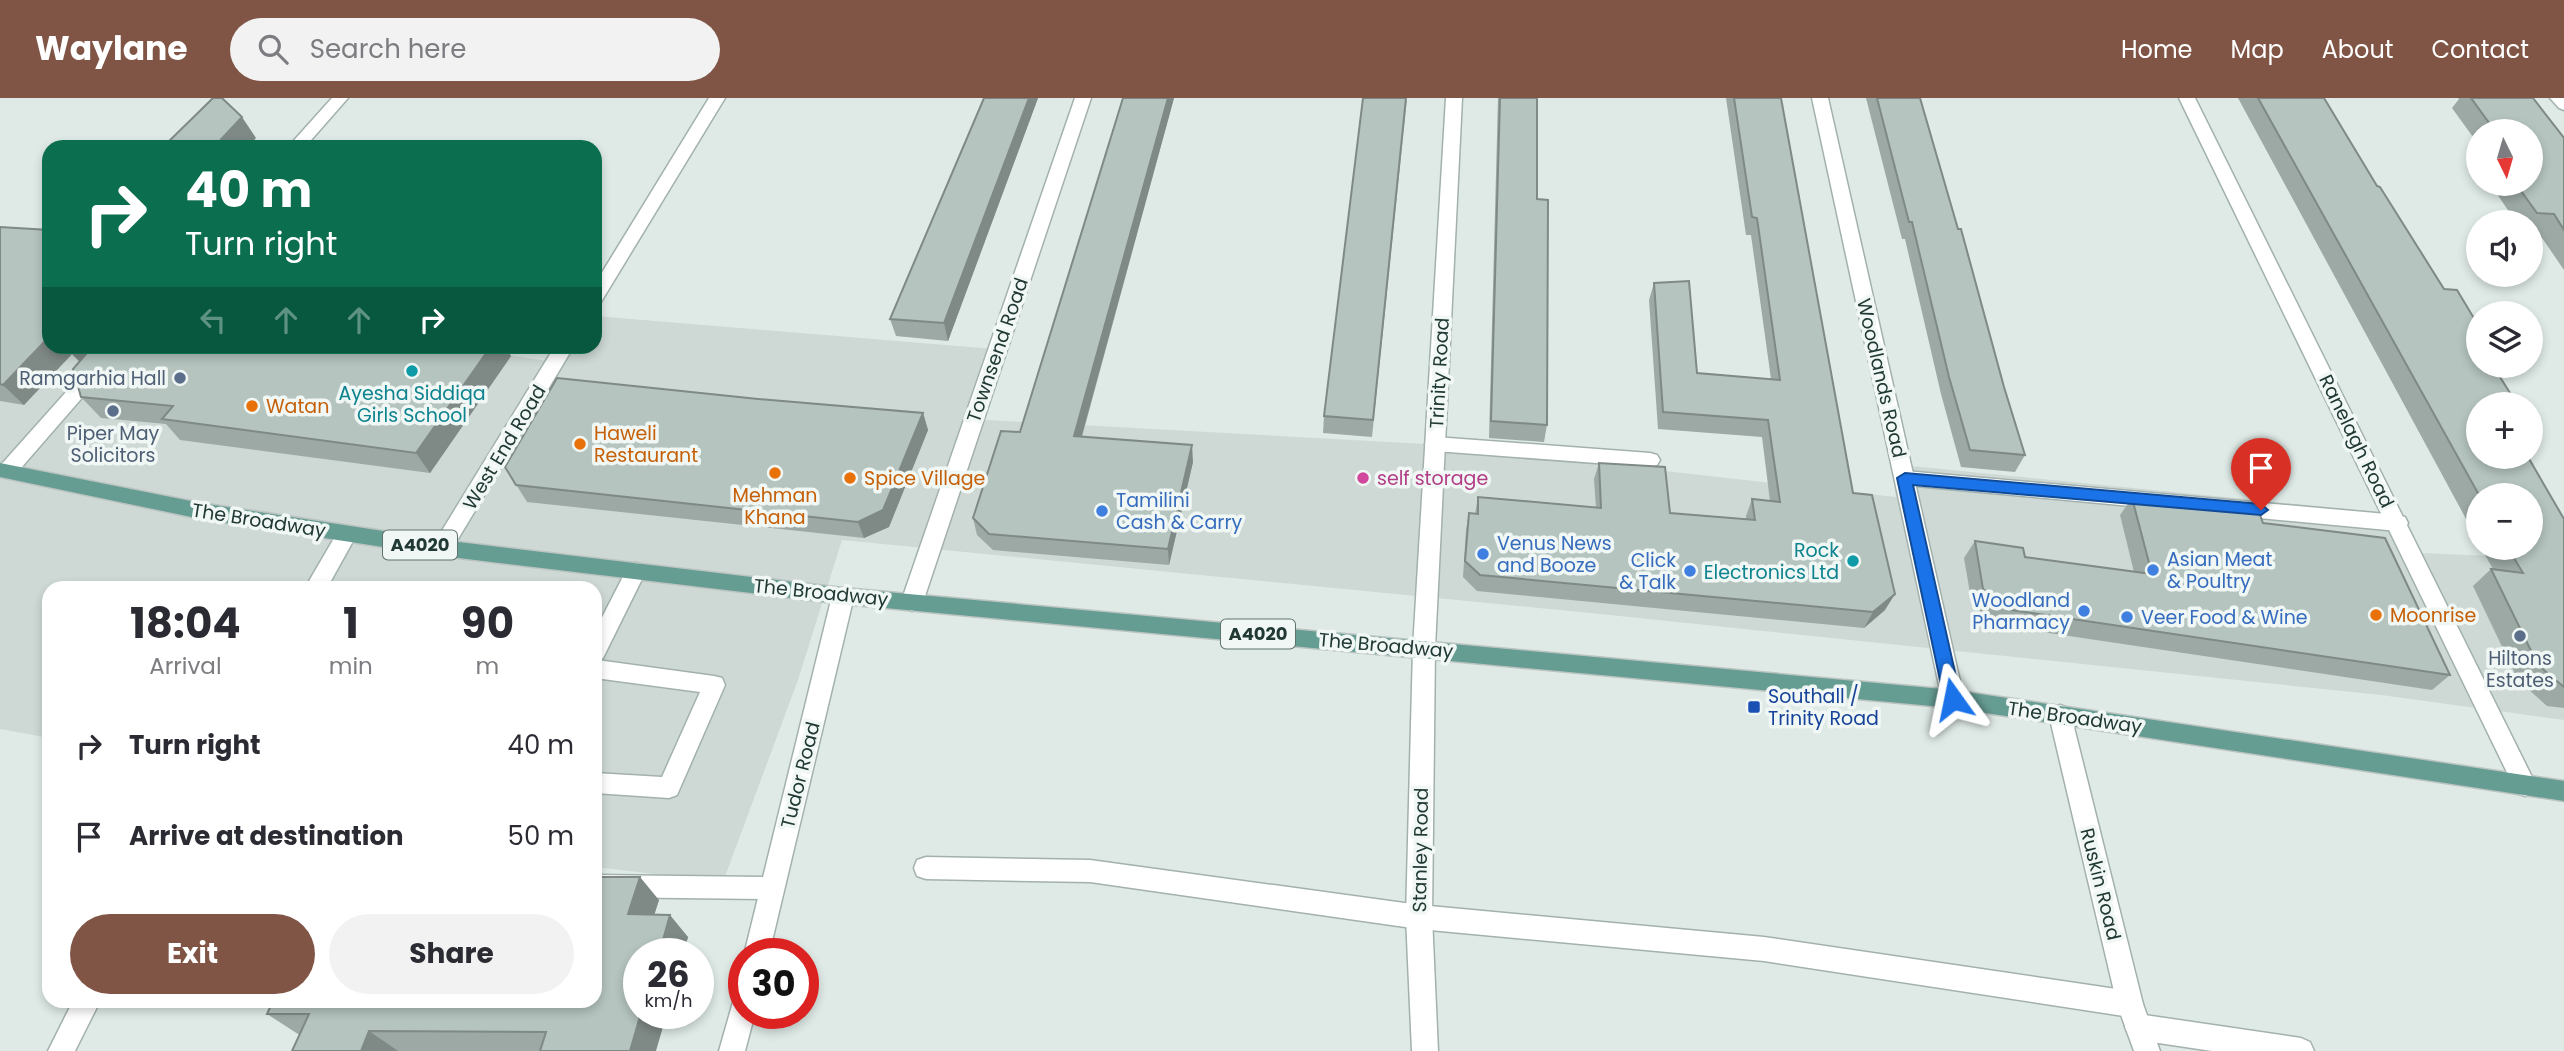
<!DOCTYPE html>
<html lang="en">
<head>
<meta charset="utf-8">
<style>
	body { margin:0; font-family:Poppins,sans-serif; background:#f2f2f3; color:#2b2b33; height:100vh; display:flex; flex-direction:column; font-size:26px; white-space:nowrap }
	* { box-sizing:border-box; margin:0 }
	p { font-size:23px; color:#7c7c81 }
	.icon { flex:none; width:38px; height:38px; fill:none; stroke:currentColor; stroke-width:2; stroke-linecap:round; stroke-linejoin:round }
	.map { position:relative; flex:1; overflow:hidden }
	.details { position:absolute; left:42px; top:483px; width:560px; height:427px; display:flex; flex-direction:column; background:#fff; border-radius:21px; box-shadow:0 4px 10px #0003 }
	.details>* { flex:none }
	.hud { position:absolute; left:42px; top:42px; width:560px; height:214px; border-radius:21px; box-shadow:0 4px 10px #0003; background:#0b6e4f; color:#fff; overflow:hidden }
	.needle { width:46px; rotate:175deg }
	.tools { position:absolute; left:2466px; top:21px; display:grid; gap:14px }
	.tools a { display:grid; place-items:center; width:77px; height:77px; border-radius:50%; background:#fff; box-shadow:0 4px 10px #0003; font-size:35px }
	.speed { position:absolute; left:623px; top:840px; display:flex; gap:14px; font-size:35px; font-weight:700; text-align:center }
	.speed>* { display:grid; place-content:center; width:91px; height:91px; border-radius:50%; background:#fff; box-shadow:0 4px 10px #0003; line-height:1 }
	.speed small { font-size:18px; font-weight:400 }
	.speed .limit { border:10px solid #d22; background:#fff; color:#111 }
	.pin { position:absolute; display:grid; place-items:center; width:60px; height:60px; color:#fff; margin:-72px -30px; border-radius:50% 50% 50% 0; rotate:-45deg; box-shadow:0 0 7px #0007 }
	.pin .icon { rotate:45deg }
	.me { position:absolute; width:77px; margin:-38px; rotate:348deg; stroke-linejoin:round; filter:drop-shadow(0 0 5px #0008) }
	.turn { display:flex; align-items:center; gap:24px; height:147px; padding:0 28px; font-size:32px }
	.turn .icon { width:91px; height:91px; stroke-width:2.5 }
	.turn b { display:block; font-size:49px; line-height:60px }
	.lanes { display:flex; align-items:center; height:66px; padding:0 28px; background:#0003; justify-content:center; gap:35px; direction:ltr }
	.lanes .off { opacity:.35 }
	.eta { display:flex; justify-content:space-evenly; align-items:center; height:119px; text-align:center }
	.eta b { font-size:42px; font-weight:700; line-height:49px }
	.primary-button { display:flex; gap:14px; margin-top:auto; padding:14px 28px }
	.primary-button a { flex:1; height:80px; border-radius:42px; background:#815545; color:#fff; font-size:28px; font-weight:700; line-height:80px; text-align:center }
	.primary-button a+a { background:#f2f2f3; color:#2b2b33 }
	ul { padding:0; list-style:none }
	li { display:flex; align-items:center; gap:21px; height:91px; padding:0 28px }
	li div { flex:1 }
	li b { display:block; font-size:26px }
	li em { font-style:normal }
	header { display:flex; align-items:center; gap:42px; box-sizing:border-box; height:98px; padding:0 35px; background:#815545; color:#fff }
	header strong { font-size:33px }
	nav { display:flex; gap:38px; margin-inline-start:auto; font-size:24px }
	.search { width:490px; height:63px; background:#f2f2f3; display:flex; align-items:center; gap:18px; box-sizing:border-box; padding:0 24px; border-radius:38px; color:#7c7c81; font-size:26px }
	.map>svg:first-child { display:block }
	.built { fill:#ced9d5 }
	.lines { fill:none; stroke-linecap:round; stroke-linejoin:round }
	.service-casing { stroke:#a2b1ad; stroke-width:3 }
	.minor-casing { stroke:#a2b1ad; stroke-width:3 }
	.primary-casing { stroke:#bcc4c2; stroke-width:3 }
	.service { fill:#fff; fill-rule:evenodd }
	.minor { fill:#fff; fill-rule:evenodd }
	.primary { fill:#669d93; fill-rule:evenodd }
	.wall { fill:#9ca9a4 }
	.shaded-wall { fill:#7f8986 }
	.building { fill:#b5c4bf; stroke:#7f8986; stroke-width:2 }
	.route { fill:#1a73e8; stroke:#114b97; stroke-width:2 }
	.culture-dot { fill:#0f9aa8; stroke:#f0f7f4; stroke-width:2.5 }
	.service-dot { fill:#5c6f8a; stroke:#f0f7f4; stroke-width:2.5 }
	.food-dot { fill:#e8710a; stroke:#f0f7f4; stroke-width:2.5 }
	.hotel-dot { fill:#d1479c; stroke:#f0f7f4; stroke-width:2.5 }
	.shop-dot { fill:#3f7fe0; stroke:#f0f7f4; stroke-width:2.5 }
	.transit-dot { fill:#1a4fb4; stroke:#f0f7f4; stroke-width:2.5 }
	.labels { text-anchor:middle; stroke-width:7; stroke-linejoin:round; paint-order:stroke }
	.shield { fill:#f0f7f4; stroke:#5f726e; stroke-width:2 }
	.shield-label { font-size:18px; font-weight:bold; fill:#213934 }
	.street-label { font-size:19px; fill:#213934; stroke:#f0f7f4 }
	.service-label { font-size:19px; fill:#4e5e75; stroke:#f0f7f4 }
	.culture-label { font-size:19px; fill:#0d838f; stroke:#f0f7f4 }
	.food-label { font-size:19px; fill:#c56008; stroke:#f0f7f4; text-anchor:start }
	.hotel-label { font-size:19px; fill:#b23c85; stroke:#f0f7f4; text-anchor:start }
	.shop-label { font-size:19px; fill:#366cbe; stroke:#f0f7f4; text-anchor:start }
	.transit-label { font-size:19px; fill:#164399; stroke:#f0f7f4; text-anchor:start }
</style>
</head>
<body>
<header>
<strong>Waylane</strong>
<div class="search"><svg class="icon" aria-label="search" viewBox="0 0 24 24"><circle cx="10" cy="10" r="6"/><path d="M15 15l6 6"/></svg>Search here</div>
<nav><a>Home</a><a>Map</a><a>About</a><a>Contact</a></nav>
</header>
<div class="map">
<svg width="2564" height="953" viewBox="0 0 2564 953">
	<rect width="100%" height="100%" fill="#dfeae6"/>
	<polygon class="built" points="0,145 49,248 449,248 548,263 560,249 595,248 595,218 994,251 969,321 1426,346 1896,399 1891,366 2397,416 2420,455 2564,461 2564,622 2381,597 1610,517 842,442 798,582 723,784 595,769 595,490 49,490 49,640 0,631"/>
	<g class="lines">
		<defs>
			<g id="service">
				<polygon points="1435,339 1650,355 1657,357 1660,362 1657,367 1650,369 1435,353 1428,351 1425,346 1428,341"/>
				<polygon points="1905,373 2398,417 2405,419 2408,425 2405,431 2398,433 1905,387 1898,385 1895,380 1898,375"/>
				<polygon points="636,465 643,467 646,473 603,560 597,562 714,578 722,580 725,587 677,697 669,700 595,695 595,675 662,679 700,594 595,580 595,533 629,467"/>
				<polygon points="926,759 1090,762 1419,807 1764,839 2130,893 2139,897 2143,906 2139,915 2130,919 1764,863 1419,831 1090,784 926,781 917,778 914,770 917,762"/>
				<polygon points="595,777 772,779 781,782 784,790 781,798 772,801 595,799"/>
				<polygon points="2138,916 2301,940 2310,944 2314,953 2212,953 2138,942 2129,938 2125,929 2129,920"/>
			</g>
			<g id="minor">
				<polygon points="332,0 348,0 305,49 288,49"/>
				<polygon points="709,0 725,0 601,204 595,206 595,186"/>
				<polygon points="1075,0 1091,0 923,504 920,510 912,513 904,510 901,504"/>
				<polygon points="1446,0 1462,0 1435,550 1432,819 1438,953 1412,953 1406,819 1413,550"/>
				<polygon points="1812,0 1828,0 1964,601 1961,608 1953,610 1945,608 1942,601"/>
				<polygon points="2179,0 2195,0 2533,681 2537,688 2533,695 2525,698 2517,695"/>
				<polygon points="2550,0 2564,0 2564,12 2559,10"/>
				<polygon points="107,248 127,248 14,378 7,380 0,378 0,368"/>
				<polygon points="555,248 574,248 449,456 442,458 435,456 432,450 435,444"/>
				<polygon points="347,428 354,430 357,436 327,490 305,490 340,430"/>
				<polygon points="843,490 851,492 854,498 769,856 744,857 832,498 835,492"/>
				<polygon points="2060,607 2068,610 2071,617 2143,906 2160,953 2134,953 2117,906 2049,617 2052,610"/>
				<polygon points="744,893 744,915 755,915 745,953 719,953 735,897"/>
				<polygon points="73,903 100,903 75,953 48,953"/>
			</g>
			<polygon id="primary" points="0,365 201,405 442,442 843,490 1953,592 2564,683 2564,703 1953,610 843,506 442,458 201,421 0,379"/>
		</defs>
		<use href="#service" class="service-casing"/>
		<use href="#minor" class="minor-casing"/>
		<use href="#primary" class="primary-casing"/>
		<use href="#service" class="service"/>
		<use href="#minor" class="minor"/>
		<use href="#primary" class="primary"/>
	</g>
	<g class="wall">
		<polygon points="984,0 1038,0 948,243 896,238 890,221"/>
		<polygon points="1174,0 1082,339 1193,364 1169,467 993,452 977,437 973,420 1020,334"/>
		<polygon points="1407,0 1372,339 1323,335 1324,318"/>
		<polygon points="1498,0 1537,0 1537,101 1547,327 1544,344 1489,340"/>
		<polygon points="1726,0 1781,0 1853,395 1885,512 1864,530 1477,493 1463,479 1466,432 1469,415 1475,416 1478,399 1596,410 1594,381 1599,365 1670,415 1746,421 1746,418 1752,401 1770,403 1762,339 1658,331 1649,202 1654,185 1697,275 1771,281 1751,137 1746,137"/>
		<polygon points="1866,0 1920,0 2004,289 2025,357 2015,374 1961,369 1941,296 1905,141 1902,141"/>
		<polygon points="2238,0 2324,0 2377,88 2444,191 2478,227 2478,234 2475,237 2478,306 2564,421 2564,610 2547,608 2518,582 2473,488 2491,471 2493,471 2481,450 2530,450 2530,397 2478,397 2478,443"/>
		<polygon points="2458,0 2533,0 2564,40 2564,172 2538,134 2530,133 2530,124 2516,124 2495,93 2499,87 2498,86 2530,86 2530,33 2478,33 2478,46 2452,10 2459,1"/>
		<polygon points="0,129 49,248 505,248 511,258 430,375 180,342 166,326 101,320 81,299 80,264 72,256 24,307 0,303"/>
		<polygon points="923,315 928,332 889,429 864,440 527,404 505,369"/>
		<polygon points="2530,329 2539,344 2530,353"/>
		<polygon points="2132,400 2263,425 2450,577 2432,592 2001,528 1972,507 1964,460 1975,443 2025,459 2134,474 2120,417"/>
		<polygon points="659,802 654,817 688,839 683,856 639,856 656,953 398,953 298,936 267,916"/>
	</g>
	<g class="shaded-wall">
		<polygon points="1029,0 1038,0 948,243 944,225"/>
		<polygon points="1168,0 1174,0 1077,355 1074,338"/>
		<polygon points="242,19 256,40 248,49 214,49"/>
		<polygon points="49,239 49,248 103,248 85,269 72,256 24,307 3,287"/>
		<polygon points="491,248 505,248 511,258 430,375 416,355"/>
		<polygon points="923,315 928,332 889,429 864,440 858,424"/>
		<polygon points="1192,347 1193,364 1169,467 1168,451"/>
		<polygon points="1895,496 1885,512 1864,530 1873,514"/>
		<polygon points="640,779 659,802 647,839 628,816"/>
		<polygon points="670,817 688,839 683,856 659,856"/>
		<polygon points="641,915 667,915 656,953 630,953"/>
		<polygon points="369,933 398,953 361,953"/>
	</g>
	<g class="building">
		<polygon points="213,0 222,0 242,19 214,49 163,49"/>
		<polygon points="984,0 1029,0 944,225 890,221"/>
		<polygon points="1123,0 1168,0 1074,338 1192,347 1168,451 989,436 973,420 1001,333 1020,334"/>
		<polygon points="1363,0 1406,0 1373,322 1324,318"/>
		<polygon points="1500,0 1537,0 1537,101 1548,102 1547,327 1491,323"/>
		<polygon points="1734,0 1781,0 1853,395 1872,397 1895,496 1873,514 1480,477 1465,463 1469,415 1478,416 1478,399 1601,410 1599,365 1665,369 1670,415 1755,422 1752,401 1780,404 1768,322 1663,314 1654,185 1689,183 1697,275 1780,282 1757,120 1752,119"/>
		<polygon points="1877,0 1920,0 1958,131 1961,131 2004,289 2025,357 1970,352 1949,279 1912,124 1909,124"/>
		<polygon points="2258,0 2324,0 2377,88 2380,89 2444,191 2457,192 2478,227 2478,231 2471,230 2478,242 2478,268 2493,268 2517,306 2478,306 2478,359 2528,359 2564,421 2564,589 2538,567 2491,471 2523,475 2508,450 2530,450 2530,397 2479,397"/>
		<polygon points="2471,0 2533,0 2564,40 2564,132 2554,116 2537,115 2516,86 2530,86 2530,33 2495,33"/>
		<polygon points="0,129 49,132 49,239 3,287 0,286"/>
		<polygon points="93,248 491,248 416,355 162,321 173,308 81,299 73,271"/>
		<polygon points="557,280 758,301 923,315 883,412 858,424 516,387 505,369"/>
		<polygon points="2530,329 2539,344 2530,343"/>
		<polygon points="2132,400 2259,414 2263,425 2385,440 2450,577 2012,512 1983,491 1975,443 2023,450 2025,459 2152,476"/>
		<polygon points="595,779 640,779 628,816 670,817 659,856 639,856 639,915 641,915 630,953 540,953 546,934 369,933 361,953 292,953 309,916 267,916 273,903 595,903"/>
	</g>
	<polygon class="route" points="1905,375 2261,406 2268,412 2261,417 1913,387 1961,601 1959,606 1953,608 1947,606 1944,601 1897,380"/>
	<g class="culture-dot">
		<circle cx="412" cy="273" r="7"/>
		<circle cx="1853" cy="463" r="7"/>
	</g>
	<g class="service-dot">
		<circle cx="180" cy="280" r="7"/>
		<circle cx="113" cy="313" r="7"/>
		<circle cx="2520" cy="538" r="7"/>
	</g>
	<g class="food-dot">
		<circle cx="252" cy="308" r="7"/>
		<circle cx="580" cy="346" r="7"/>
		<circle cx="775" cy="375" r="7"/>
		<circle cx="850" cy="380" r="7"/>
		<circle cx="2376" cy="517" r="7"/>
	</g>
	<circle class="hotel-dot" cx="1363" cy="380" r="7"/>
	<g class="shop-dot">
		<circle cx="1102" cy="413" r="7"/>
		<circle cx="1483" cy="456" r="7"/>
		<circle cx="2153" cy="472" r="7"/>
		<circle cx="1690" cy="473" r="7"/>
		<circle cx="2084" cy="513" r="7"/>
		<circle cx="2127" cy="519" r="7"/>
	</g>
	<rect class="transit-dot" x="1747" y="602" width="14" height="14" rx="3.5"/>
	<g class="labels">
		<g class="shield">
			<rect x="383" y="432.5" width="74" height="29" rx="5"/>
			<rect x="1221" y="521.5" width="74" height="29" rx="5"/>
		</g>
		<g class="shield-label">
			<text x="420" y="453">A4020</text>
			<text x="1258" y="542">A4020</text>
		</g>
		<g class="street-label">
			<text transform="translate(997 252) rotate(-71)" y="7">Townsend Road</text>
			<text transform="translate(1439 275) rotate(-87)" y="7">Trinity Road</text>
			<text transform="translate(1882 280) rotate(77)" y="7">Woodlands Road</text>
			<text transform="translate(2357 343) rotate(64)" y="7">Ranelagh Road</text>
			<text transform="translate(504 349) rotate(-59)" y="7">West End Road</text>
			<text transform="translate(259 422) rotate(9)" y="7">The Broadway</text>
			<text transform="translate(821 494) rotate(6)" y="7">The Broadway</text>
			<text transform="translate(1386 547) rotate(5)" y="7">The Broadway</text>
			<text transform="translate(2075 619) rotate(8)" y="7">The Broadway</text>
			<text transform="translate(800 677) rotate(-76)" y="7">Tudor Road</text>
			<text transform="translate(1420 752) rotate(-89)" y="7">Stanley Road</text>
			<text transform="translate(2101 786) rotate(76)" y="7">Ruskin Road</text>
		</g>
		<g class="service-label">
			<text x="166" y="287" text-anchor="end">Ramgarhia Hall</text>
			<text x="113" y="342">Piper May<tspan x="113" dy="22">Solicitors</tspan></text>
			<text x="2520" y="567">Hiltons<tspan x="2520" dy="22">Estates</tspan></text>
		</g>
		<g class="culture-label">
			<text x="412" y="302">Ayesha Siddiqa<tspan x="412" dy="22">Girls School</tspan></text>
			<text x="1839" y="459" text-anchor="end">Rock<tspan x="1839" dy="22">Electronics Ltd</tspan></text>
		</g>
		<g class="food-label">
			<text x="266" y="315">Watan</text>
			<text x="594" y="342">Haweli<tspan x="594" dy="22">Restaurant</tspan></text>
			<text x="864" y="387">Spice Village</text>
			<text x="775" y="404" text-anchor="middle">Mehman<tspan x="775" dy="22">Khana</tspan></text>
			<text x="2390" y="524">Moonrise</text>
		</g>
		<g class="hotel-label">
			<text x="1377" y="387">self storage</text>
		</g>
		<g class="shop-label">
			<text x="1116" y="409">Tamilini<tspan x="1116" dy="22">Cash &amp; Carry</tspan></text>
			<text x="1497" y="452">Venus News<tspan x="1497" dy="22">and Booze</tspan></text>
			<text x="2167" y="468">Asian Meat<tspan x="2167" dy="22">&amp; Poultry</tspan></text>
			<text x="1676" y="469" text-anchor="end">Click<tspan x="1676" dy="22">&amp; Talk</tspan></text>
			<text x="2070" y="509" text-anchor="end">Woodland<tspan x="2070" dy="22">Pharmacy</tspan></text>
			<text x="2141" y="526">Veer Food &amp; Wine</text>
		</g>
		<g class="transit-label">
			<text x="1768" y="605">Southall /<tspan x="1768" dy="22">Trinity Road</tspan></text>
		</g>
	</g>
</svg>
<div class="tools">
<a><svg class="needle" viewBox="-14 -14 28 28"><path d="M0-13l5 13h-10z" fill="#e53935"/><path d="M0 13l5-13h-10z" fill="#7c7c81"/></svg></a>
<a><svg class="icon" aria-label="sound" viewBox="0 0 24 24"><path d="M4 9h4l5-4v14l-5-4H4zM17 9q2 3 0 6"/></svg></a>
<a><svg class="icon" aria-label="layers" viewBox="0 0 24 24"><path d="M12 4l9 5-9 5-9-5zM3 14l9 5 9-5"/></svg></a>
<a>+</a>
<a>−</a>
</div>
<div class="speed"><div>26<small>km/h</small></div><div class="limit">30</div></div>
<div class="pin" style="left:2261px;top:412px;background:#d93025"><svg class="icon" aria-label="arrive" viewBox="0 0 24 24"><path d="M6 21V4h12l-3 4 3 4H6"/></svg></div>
<svg class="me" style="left:1953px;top:601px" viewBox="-20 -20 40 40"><path d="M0-17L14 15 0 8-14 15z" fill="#1a73e8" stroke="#fff" stroke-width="4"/></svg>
<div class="hud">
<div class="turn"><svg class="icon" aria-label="right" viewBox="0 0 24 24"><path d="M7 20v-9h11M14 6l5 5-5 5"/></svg><div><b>40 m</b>Turn right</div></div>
<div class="lanes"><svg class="icon off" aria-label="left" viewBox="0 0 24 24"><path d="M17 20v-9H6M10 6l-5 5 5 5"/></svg><svg class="icon off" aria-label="ahead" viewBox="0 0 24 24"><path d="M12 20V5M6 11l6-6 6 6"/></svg><svg class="icon off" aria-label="ahead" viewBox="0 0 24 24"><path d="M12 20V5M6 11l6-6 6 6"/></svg><svg class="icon" aria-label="right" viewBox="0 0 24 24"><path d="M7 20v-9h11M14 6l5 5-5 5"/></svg></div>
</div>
<section class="details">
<div class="eta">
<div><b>18:04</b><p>Arrival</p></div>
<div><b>1</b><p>min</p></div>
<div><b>90</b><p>m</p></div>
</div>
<ul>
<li><svg class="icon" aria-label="right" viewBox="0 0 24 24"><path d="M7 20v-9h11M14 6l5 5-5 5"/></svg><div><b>Turn right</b></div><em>40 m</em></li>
<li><svg class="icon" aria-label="arrive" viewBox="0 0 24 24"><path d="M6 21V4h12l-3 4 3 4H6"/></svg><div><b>Arrive at destination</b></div><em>50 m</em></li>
</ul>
<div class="primary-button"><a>Exit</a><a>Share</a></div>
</section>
</div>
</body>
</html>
